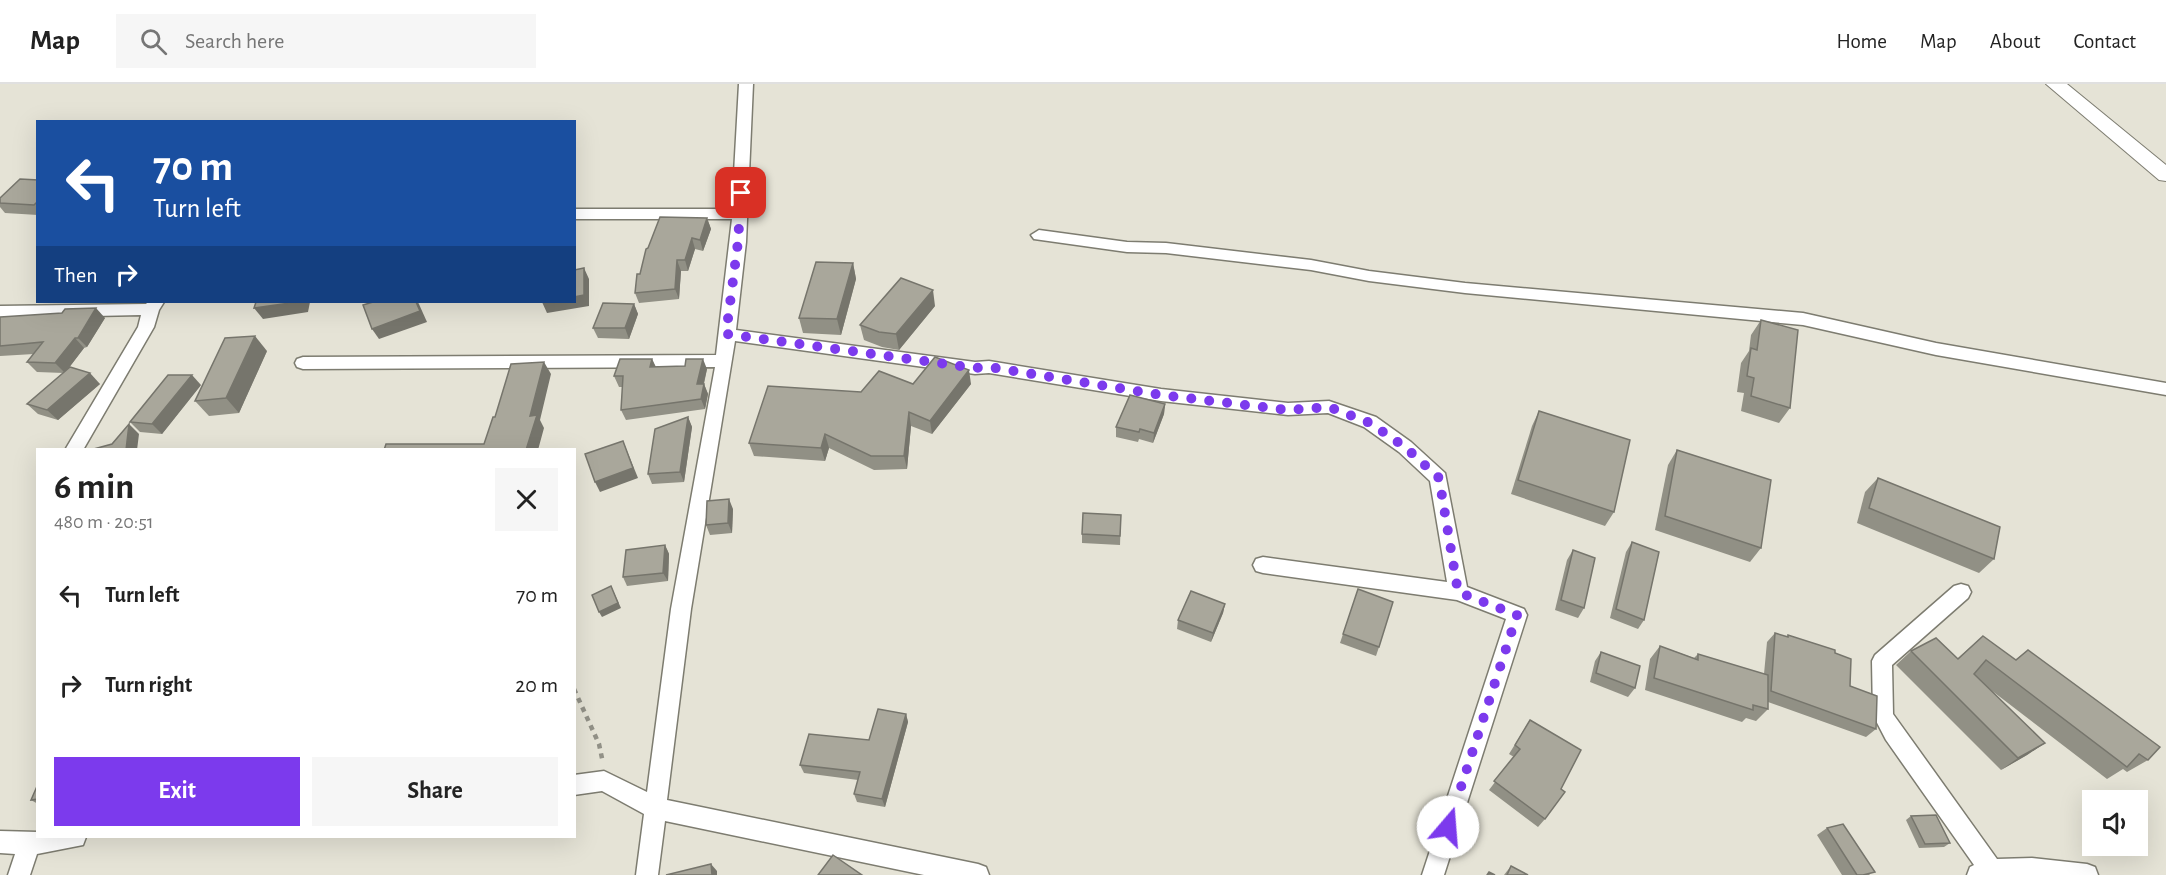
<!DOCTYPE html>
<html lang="en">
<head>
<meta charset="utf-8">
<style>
	body { margin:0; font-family:"Alegreya Sans",sans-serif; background:#f6f6f6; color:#222; height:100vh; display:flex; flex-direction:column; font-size:22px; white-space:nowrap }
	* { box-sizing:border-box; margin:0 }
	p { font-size:20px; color:#767676 }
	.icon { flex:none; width:33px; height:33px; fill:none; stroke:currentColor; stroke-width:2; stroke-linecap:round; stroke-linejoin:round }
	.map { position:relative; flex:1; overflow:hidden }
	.details { position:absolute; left:36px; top:364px; width:540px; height:390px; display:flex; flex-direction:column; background:#fff; border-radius:0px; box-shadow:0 6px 24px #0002 }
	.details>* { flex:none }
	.top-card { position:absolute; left:36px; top:36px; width:540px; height:183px; border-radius:0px; box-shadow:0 6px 24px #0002; background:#1a4fa0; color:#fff; overflow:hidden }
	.fabs { position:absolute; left:2082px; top:706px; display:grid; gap:12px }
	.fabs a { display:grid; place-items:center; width:66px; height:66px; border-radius:0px; background:#fff; box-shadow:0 6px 24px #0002; font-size:30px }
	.pin { position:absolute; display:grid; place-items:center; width:51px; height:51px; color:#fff; margin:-26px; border-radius:12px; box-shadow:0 3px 9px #0006 }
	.me { position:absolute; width:66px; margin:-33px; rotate:18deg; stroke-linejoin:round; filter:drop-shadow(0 0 4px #0008) }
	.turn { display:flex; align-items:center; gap:21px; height:126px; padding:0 18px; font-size:27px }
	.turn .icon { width:78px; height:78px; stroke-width:2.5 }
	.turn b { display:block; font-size:42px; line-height:51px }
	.then { display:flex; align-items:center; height:57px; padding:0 18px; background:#0003; gap:12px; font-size:22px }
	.round { display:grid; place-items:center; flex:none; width:63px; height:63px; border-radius:0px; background:#f6f6f6 }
	.headline { display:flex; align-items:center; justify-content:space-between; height:102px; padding:0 18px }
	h1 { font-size:36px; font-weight:700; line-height:45px }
	.action { display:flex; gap:12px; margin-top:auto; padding:12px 18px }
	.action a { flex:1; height:69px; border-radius:0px; background:#7c3aed; color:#fff; font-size:24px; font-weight:700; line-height:69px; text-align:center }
	.action a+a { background:#f6f6f6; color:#222 }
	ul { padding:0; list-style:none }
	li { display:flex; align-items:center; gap:18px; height:90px; padding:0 18px }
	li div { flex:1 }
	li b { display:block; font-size:22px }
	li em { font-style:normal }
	header { display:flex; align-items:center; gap:36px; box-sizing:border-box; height:84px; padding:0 30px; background:#fff; border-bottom:2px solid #e0e0e0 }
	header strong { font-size:28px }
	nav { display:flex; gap:33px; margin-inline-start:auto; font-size:21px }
	.search { width:420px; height:54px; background:#f6f6f6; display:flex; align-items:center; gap:15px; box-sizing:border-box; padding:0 21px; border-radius:0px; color:#767676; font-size:22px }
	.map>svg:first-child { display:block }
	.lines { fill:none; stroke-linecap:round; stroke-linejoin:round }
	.street-casing { stroke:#7d7c70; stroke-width:3 }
	.secondary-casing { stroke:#7d7c70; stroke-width:2 }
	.path { stroke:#929187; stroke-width:4.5; stroke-dasharray:5 5; stroke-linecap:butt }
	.street { fill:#fff; fill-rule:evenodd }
	.secondary { fill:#fff; fill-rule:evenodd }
	.wall { fill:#919085 }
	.shaded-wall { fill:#76756c }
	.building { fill:#a9a79b; stroke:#76756c; stroke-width:1.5 }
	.route { stroke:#7c3aed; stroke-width:10; stroke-dasharray:0 18 }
</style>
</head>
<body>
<header>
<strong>Map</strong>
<div class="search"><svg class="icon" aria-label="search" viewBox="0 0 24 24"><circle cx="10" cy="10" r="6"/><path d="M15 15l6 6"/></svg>Search here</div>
<nav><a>Home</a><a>Map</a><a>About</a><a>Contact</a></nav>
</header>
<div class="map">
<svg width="2166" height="791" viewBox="0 0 2166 791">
	<rect width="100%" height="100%" fill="#e5e3d6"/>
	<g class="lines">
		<defs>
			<g id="street">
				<polygon points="739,0 753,0 746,158 736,246 975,278 989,277 1161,305 1288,319 1329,317 1376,333 1411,358 1445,389 1467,503 1524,525 1527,531 1444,791 1422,791 1506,535 1457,516 1263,489 1256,487 1253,481 1256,475 1263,473 1447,498 1430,397 1399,368 1364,343 1328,329 1288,331 1161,317 989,289 975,290 735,257 691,525 667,716 978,780 986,783 989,791 924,791 665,737 658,791 636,791 644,730 602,707 574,711 574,691 604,687 647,708 671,525 715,283 303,285 297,283 295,279 297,275 303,273 716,271 732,135 574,135 574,125 732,125"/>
				<polygon points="1039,146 1127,158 1166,159 1311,176 1369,187 1465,199 1803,229 1936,259 2166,299 2166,311 1936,271 1803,241 1465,209 1369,197 1311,186 1166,169 1127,168 1034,155 1031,151"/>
				<polygon points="148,218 164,218 159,226 154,243 83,366 65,366 138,243 141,231 0,234 0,222 146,220"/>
				<polygon points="1961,500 1968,502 1971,508 1968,514 1892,581 1893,630 1997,775 2032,774 2087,780 2095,783 2098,791 1967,791 1970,783 1974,781 1886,656 1873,631 1872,577 1875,571 1954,502"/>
				<polygon points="0,747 38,748 38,753 86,753 83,761 37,770 30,791 8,791 15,770 0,769"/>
			</g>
			<polygon id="secondary" points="2046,0 2067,0 2166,81 2166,97 2159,96"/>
		</defs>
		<use href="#street" class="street-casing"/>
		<use href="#secondary" class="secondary-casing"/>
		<polyline class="path" points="574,605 599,660 603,679"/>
		<use href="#street" class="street"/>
		<use href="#secondary" class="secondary"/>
	</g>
	<g class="wall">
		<polygon points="38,96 38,131 5,129 0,123 0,114"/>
		<polygon points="707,134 711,145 703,167 695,165 688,187 681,187 679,215 639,219 635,209 640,190"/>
		<polygon points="853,179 856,195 841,251 803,249 799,234"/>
		<polygon points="86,218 116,218 87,219"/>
		<polygon points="634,220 638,230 629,255 598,254 593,244"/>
		<polygon points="935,222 899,266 882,263 864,256 860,241"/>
		<polygon points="0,233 105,234 87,263 84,264 67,286 100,300 58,336 38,330 27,320 64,289 37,288 27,278 34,270 0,272"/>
		<polygon points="1761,236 1790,324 1779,339 1741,327 1744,309 1737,308 1741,279 1749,267 1751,251"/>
		<polygon points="267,267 239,329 209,332 195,317"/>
		<polygon points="652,275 656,283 707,285 704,300 708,310 705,325 626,336 621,326 623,303 619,303 614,292"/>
		<polygon points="913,300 971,300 932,350 911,342 907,385 874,386 829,364 825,377 754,372 749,359 861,308"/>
		<polygon points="201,301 162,350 140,348 130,338"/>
		<polygon points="1165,320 1164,330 1153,359 1139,355 1138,358 1116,353 1116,343"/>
		<polygon points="1539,327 1614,428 1605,442 1511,410 1532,342"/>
		<polygon points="688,333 692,343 684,398 652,400 648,390"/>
		<polygon points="1677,366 1761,464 1750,478 1655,446 1668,381"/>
		<polygon points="1878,394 1994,475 1979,489 1857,439 1865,408"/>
		<polygon points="733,425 732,449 710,451 706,441"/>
		<polygon points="1121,431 1120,461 1082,459 1082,450"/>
		<polygon points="1632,458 1644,536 1638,545 1610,534 1626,468"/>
		<polygon points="665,461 669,470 668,497 627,502 623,493"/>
		<polygon points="1573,466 1584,524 1578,534 1555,526 1567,476"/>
		<polygon points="1358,505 1379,563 1376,572 1340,559"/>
		<polygon points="1225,520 1223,529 1211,558 1177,545 1178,536"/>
		<polygon points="1775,549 1787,553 1788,551 1835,569 1850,602 1876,645 1866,653 1768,618 1768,625 1756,637 1746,634 1742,638 1645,606 1650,575 1660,562 1694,574 1698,570 1764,590 1767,558"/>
		<polygon points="1983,552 2015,576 2028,566 2148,676 2127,688 2123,685 2107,695 1987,603 2045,659 2027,671 2001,686 1896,581 1911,567 1958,574"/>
		<polygon points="1601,568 1635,604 1628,613 1590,598 1595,577"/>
		<polygon points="906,630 908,638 885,723 857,718 854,710 858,696 804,689 800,681 869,656"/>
		<polygon points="1530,636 1545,735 1538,743 1489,706 1514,673 1509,670"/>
		<polygon points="38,700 38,720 31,716"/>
		<polygon points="1911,732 1950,759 1944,763 1919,764 1906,736"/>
		<polygon points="1827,744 1870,791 1842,791 1817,751"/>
		<polygon points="1511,782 1528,791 1504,791"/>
	</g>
	<g class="shaded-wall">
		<polygon points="707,134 711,145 703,167 700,156"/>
		<polygon points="692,154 695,165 688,187 685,176"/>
		<polygon points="677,176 681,187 679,215 675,205"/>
		<polygon points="853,179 856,195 841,251 837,235"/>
		<polygon points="584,184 589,195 589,222 547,229 542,218 574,218 574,213"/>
		<polygon points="933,206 935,222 899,266 896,250"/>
		<polygon points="297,218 310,218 308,228 263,235 254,224"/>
		<polygon points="416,218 418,218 427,238 379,255 372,245"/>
		<polygon points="634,220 638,230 629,255 625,244"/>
		<polygon points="96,224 105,234 87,263 78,254"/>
		<polygon points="255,252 267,267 239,329 226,314"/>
		<polygon points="75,254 84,264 65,289 55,279"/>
		<polygon points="652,275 657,286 650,283"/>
		<polygon points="703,275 707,285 701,311 697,300"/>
		<polygon points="544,278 551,290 540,336 544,344 538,366 526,366 530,332"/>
		<polygon points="969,286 971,300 932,350 930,337"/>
		<polygon points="90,289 100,300 58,336 47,326"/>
		<polygon points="192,291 201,301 162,350 152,340"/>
		<polygon points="704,300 708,310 705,325 701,315"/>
		<polygon points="1165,320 1164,330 1153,359 1154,349"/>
		<polygon points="909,328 911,342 907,385 904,372"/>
		<polygon points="688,333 692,343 684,398 680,388"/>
		<polygon points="129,340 139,350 137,366 126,366"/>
		<polygon points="825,350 829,364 825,377 821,364"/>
		<polygon points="623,357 638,394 600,408 595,398"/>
		<polygon points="729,415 733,425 732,449 728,439"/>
		<polygon points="665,461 669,470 668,497 663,489"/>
		<polygon points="611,502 621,524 602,533 599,528"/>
		<polygon points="1225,520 1223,529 1211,558 1213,549"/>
		<polygon points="906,630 908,638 885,723 882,715"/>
		<polygon points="2045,659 2027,671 2001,686 2018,674"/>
		<polygon points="711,780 717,787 717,791 712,791"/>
	</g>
	<g class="building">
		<polygon points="20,95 38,96 38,117 34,121 0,119 0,114"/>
		<polygon points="660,133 707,134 700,156 692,154 685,176 677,176 675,205 635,209 637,190 640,190 646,165 648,164"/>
		<polygon points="816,178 853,179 837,235 799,234"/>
		<polygon points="584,184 584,211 574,213 574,186"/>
		<polygon points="901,194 933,206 896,250 879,248 860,241"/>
		<polygon points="256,218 297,218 254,224"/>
		<polygon points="373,218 416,218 420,227 372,245 363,221"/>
		<polygon points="603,219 634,220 625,244 593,244"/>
		<polygon points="96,224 78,254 75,254 55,279 27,278 43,258 0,262 0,233 62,229 65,225"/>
		<polygon points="1761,236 1798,246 1790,324 1751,312 1754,294 1747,292 1751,264 1757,266"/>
		<polygon points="255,252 226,314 195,317 225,254"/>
		<polygon points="935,273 969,286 930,337 909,328 904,372 871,372 825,350 821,364 749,359 768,302 861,308 879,287 913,300"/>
		<polygon points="620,275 652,275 650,283 685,282 686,275 703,275 697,300 704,300 701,315 621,326 623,292 614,292"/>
		<polygon points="544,278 530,332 537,331 526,366 384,366 386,360 484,360 493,333 495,333 511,280"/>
		<polygon points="70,283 90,289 47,326 27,320"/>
		<polygon points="168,291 192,291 152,340 130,338"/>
		<polygon points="1130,311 1165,320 1154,349 1140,345 1139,348 1116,343"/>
		<polygon points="1539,327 1630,356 1614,428 1518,396"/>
		<polygon points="688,333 680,388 648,390 655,345"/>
		<polygon points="129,340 126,366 90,366 112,360"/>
		<polygon points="623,357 633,384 595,398 585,370"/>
		<polygon points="1677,366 1771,396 1761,464 1665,432"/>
		<polygon points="1878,394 2000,443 1994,475 1869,424"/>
		<polygon points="729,415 728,439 706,441 707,417"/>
		<polygon points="1083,429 1121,431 1120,452 1082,450"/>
		<polygon points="1632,458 1659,468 1644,536 1616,525"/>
		<polygon points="665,461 663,489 623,493 626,466"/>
		<polygon points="1573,466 1595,474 1584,524 1561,516"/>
		<polygon points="611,502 618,519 599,528 592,511"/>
		<polygon points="1358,505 1393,518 1379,563 1343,550"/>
		<polygon points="1191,507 1225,520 1213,549 1178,536"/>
		<polygon points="1775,549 1788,553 1788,551 1835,566 1835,569 1851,575 1850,602 1877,612 1876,645 1771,607"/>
		<polygon points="1983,552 2016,576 2028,566 2160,663 2148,676 2139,670 2127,683 1986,576 1974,590 2045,659 2018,674 1911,567 1936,554 1958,575"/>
		<polygon points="1660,562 1698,576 1698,570 1768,591 1768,625 1753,621 1753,626 1654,594"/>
		<polygon points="1601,568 1640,582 1635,604 1596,589"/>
		<polygon points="878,625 906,630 882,715 854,710 860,688 800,681 809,650 869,656"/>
		<polygon points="1530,636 1581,666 1561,705 1565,708 1545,735 1494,697 1520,665 1515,661"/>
		<polygon points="38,700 38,715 31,716"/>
		<polygon points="1936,731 1950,759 1925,760 1911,732"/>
		<polygon points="1843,740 1875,788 1863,791 1857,791 1827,744"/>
		<polygon points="833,771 862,791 818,791"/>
		<polygon points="711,780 712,791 666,791"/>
		<polygon points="1511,782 1528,791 1507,791"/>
		<polygon points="1489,788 1495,791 1487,791"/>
	</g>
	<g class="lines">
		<polyline class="route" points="741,109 738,158 726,250 975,284 989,283 1161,311 1288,326 1329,323 1370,339 1405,363 1439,394 1458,508 1517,531 1448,743"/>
	</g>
</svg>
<div class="fabs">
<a><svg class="icon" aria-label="sound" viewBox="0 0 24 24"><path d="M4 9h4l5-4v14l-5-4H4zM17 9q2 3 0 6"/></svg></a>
</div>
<div class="pin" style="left:741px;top:109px;background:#d93025"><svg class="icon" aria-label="arrive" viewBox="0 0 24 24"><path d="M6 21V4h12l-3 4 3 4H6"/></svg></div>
<svg class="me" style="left:1448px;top:743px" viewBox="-20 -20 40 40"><circle r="19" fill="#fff"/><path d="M0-13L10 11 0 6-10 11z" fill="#7c3aed"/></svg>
<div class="top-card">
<div class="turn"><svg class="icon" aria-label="left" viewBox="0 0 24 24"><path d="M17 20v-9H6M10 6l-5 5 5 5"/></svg><div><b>70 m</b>Turn left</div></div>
<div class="then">Then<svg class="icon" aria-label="right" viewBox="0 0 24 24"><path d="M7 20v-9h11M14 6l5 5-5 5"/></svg></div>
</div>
<section class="details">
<div class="headline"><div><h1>6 min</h1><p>480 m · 20:51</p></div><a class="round"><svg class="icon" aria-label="close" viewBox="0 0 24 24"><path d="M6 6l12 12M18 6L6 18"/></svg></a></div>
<ul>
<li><svg class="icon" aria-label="left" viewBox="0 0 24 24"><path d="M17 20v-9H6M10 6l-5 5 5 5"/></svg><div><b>Turn left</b></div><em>70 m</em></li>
<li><svg class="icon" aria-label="right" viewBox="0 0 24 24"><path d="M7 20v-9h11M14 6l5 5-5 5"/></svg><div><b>Turn right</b></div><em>20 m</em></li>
</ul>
<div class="action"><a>Exit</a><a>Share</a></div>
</section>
</div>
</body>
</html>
